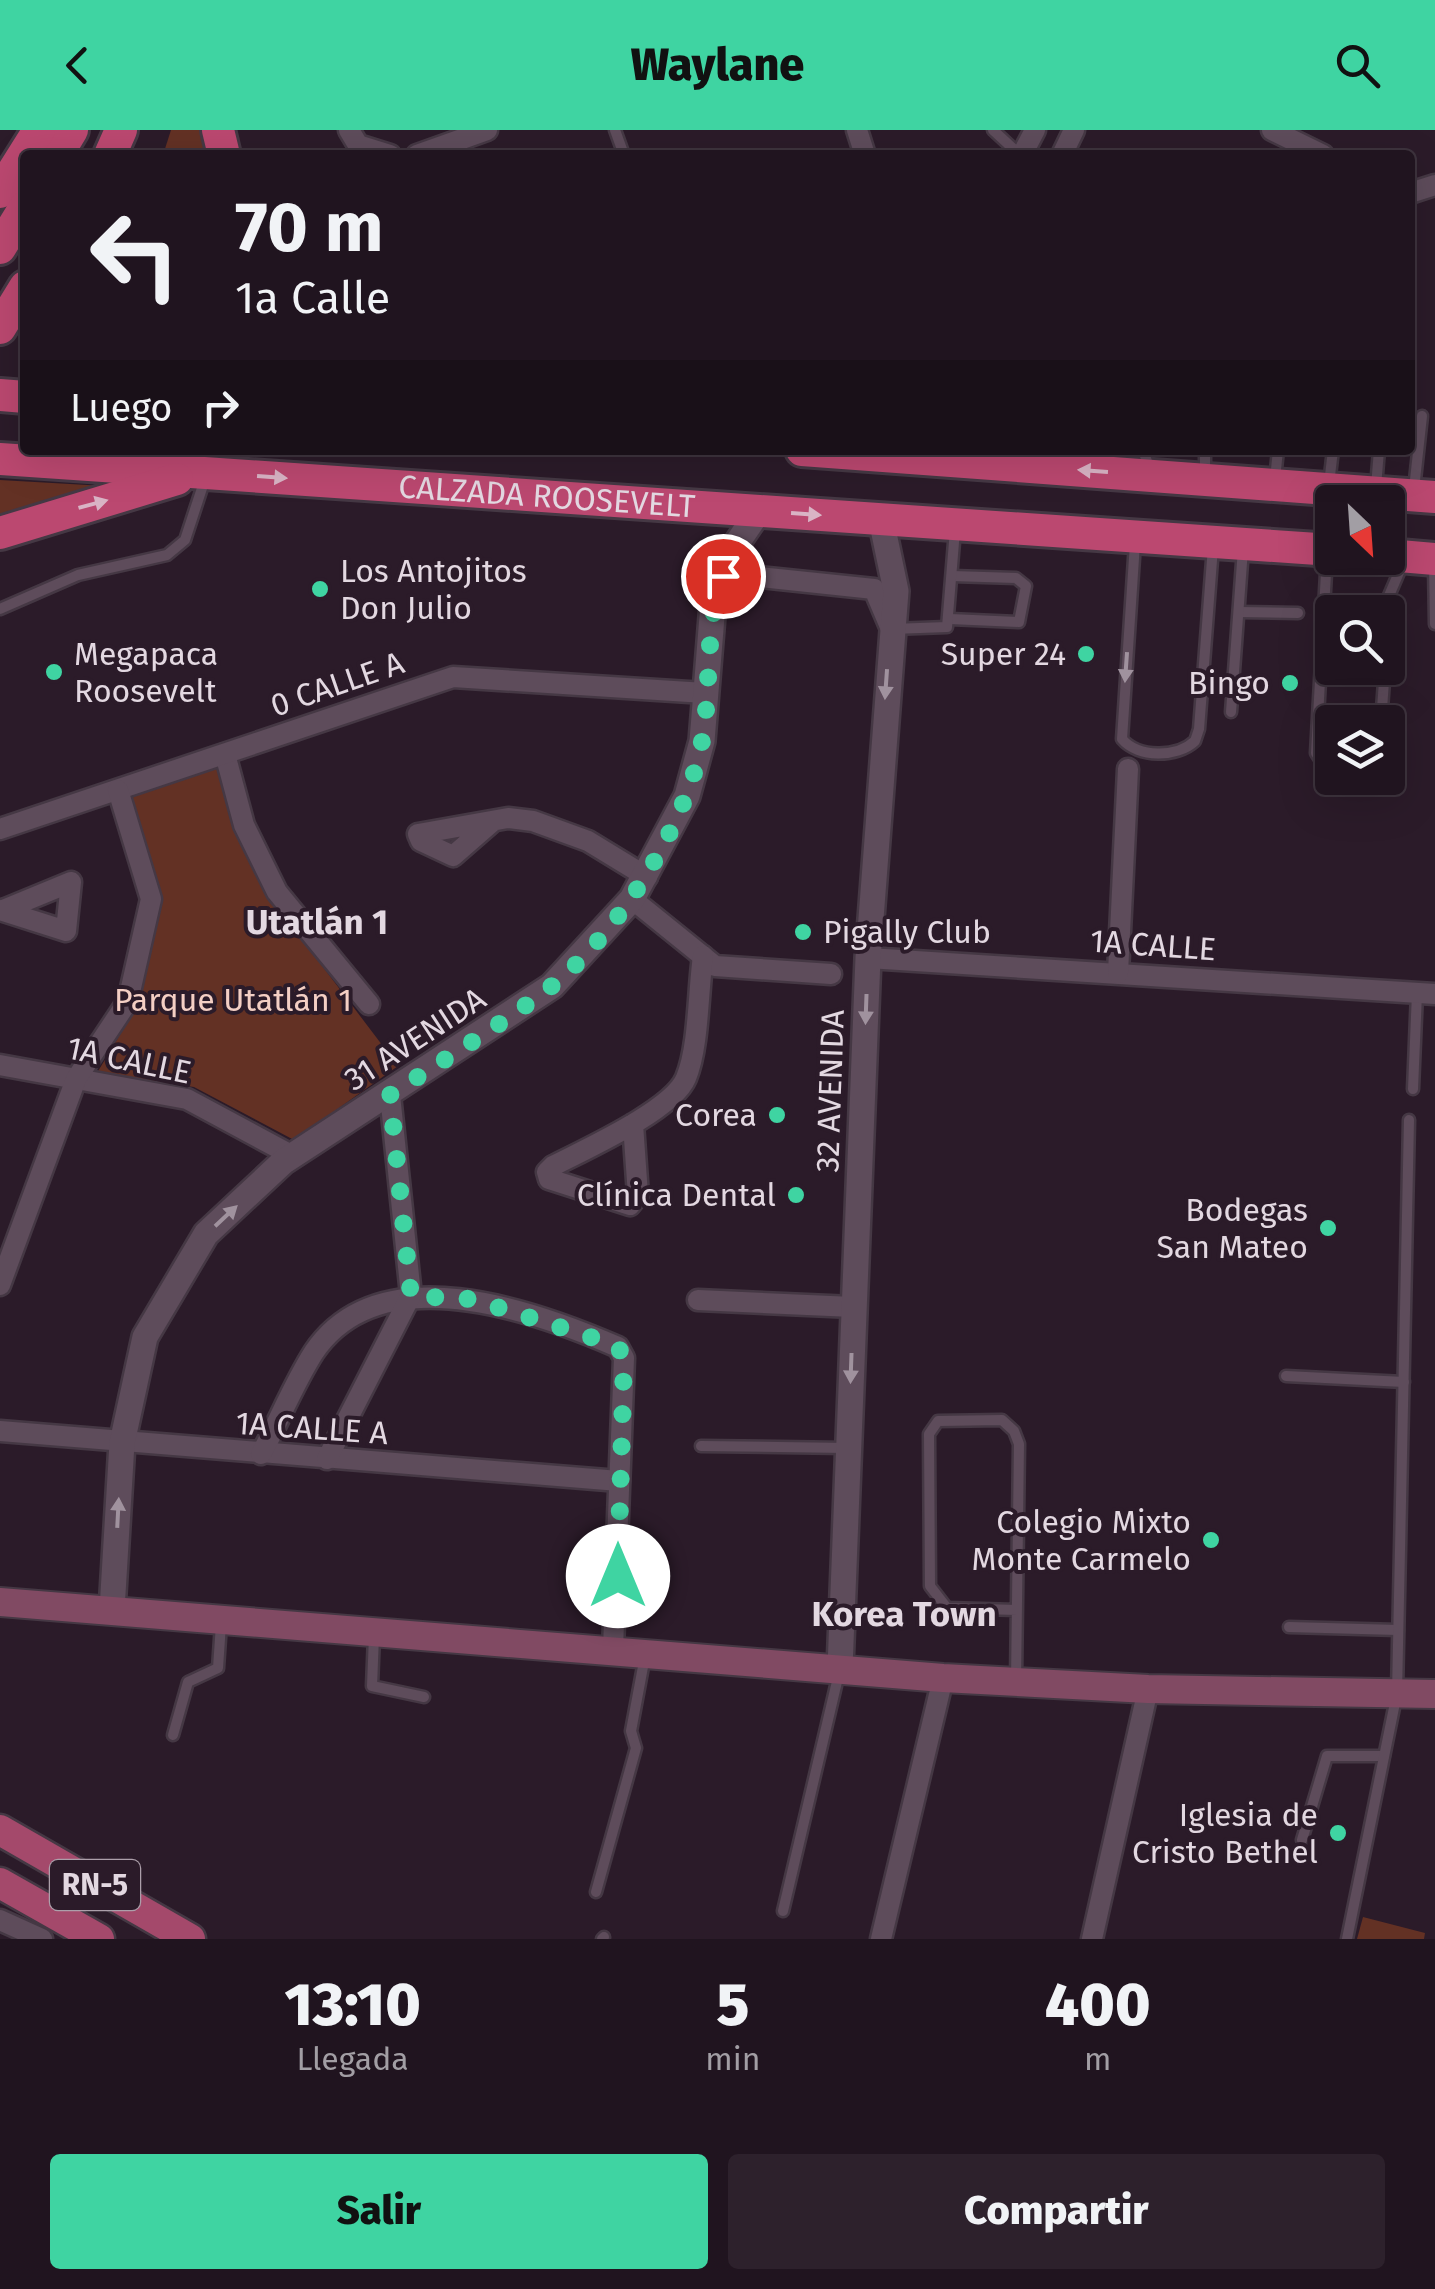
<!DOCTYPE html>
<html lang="es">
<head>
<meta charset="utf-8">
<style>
	body { margin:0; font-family:"Fira Sans",sans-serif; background:#2d212c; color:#f1f3f6; height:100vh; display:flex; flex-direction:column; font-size:38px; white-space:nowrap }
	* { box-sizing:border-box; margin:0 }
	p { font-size:32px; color:#a29ea4 }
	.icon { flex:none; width:55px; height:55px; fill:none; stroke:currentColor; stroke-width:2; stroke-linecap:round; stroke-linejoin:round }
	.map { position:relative; height:1809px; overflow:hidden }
	.details { display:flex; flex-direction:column; background:#20141f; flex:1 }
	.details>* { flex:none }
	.banner { position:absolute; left:20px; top:20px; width:1395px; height:305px; border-radius:10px; box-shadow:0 10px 40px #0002,0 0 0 2px #3d333d; background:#20141f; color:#f1f3f6; overflow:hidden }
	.needle { width:65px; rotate:155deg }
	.buttons { position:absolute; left:1315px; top:355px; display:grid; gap:20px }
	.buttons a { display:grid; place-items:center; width:90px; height:90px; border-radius:10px; background:#20141f; box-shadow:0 10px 40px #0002,0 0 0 2px #3d333d; font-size:50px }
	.pin { position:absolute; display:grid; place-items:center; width:85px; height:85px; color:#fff; margin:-42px; border:5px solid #fff; border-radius:50%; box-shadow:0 2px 10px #0007 }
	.me { position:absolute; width:110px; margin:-55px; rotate:0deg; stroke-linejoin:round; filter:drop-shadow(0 0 8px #0008) }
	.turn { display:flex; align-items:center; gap:35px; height:210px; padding:0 50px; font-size:45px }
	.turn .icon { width:130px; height:130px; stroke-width:2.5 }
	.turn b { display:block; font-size:70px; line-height:85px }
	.then { display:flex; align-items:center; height:95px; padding:0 50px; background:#0003; gap:20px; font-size:38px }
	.eta { display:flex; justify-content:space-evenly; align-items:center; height:170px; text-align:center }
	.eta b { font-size:60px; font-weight:800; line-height:70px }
	.action { display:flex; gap:20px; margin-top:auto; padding:20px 50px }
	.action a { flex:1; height:115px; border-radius:10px; background:#3fd4a2; color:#111; font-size:40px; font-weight:800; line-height:115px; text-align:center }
	.action a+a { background:#2d212c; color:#f1f3f6 }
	header { display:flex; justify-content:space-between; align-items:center; height:130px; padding:0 50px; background:#3fd4a2; color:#111; font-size:45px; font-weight:800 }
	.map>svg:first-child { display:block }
	.green { fill:#633124 }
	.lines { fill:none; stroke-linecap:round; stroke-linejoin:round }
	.service-casing { stroke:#453844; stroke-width:15 }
	.minor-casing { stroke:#453844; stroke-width:25 }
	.tertiary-casing { stroke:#453844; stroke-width:30 }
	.secondary-casing { stroke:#453844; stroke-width:32 }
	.primary-casing { stroke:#453844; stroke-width:35 }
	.trunk-casing { stroke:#453844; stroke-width:38 }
	.service { stroke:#5e4c5b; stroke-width:10 }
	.minor { stroke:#5e4c5b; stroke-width:20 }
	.tertiary { stroke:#5e4c5b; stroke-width:25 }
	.secondary { stroke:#814a63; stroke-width:28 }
	.primary { stroke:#a4496b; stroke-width:30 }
	.trunk { stroke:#bb4870; stroke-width:32 }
	.oneway { fill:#d9b4c5 }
	.oneway2 { fill:#a0929e }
	.route { stroke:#3fd4a2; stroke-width:18; stroke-dasharray:0 32.4 }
	.poi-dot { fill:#3fd4a2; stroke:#2b1b29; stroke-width:4 }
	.labels { text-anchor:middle; stroke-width:8; stroke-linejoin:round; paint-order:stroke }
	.shield { fill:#2b1b29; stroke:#ac9faa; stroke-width:2.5 }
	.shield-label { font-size:30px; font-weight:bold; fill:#e3d8e1 }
	.street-label { font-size:32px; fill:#e3d8e1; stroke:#2b1b29 }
	.poi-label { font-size:32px; fill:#e3d8e1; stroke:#2b1b29; text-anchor:end }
	.park-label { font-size:32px; fill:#f4cfc4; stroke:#2b1b29 }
	.neighbourhood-label { font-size:35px; font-weight:bold; fill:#e3d8e1; stroke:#2b1b29 }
</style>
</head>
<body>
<header><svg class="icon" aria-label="back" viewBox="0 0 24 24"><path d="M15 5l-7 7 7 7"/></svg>Waylane<svg class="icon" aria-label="search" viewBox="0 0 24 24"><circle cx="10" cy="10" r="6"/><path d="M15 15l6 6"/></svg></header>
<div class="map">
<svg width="1435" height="1809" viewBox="0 0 1435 1809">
	<rect width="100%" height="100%" fill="#2b1b29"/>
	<g class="green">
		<polygon points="171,0 200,0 206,25 163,25"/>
		<polygon points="0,350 105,356 0,387"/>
		<polygon points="232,629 298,804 398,936 294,1010 194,957 97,943 137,876 162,768 128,662"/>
		<polygon points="1363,1787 1425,1803 1424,1809 1357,1809"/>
	</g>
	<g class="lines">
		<defs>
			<g id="service">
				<polyline points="615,0 624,25"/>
				<polyline points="993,0 1020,25"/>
				<polyline points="1143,320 1150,340"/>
				<polyline points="1205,343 1205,320"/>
				<polyline points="1275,349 1278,320"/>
				<polyline points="1329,354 1333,320"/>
				<polyline points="1376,357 1379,320"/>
				<polyline points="1414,359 1422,286"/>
				<path d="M1135 413 1122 609C1138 628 1177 628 1195 611L1199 599 1213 417"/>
				<polyline points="1327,425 1316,623 1323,634 1332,633"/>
				<polyline points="1434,435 1435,494"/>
				<polyline points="0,479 78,445 167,425 185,410 205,349"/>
				<polyline points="1323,479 1375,482"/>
				<polyline points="1239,482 1298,483"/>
				<polyline points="1382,482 1403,433"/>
				<polyline points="950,489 1019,492 1026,456 1016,448 952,446"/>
				<polyline points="1388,490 1388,508"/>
				<polyline points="892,499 947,497 955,400"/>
				<polyline points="1231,582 1243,419"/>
				<polyline points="1381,592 1385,538"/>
				<polyline points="1413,959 1417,863"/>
				<polyline points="1286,1246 1404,1252"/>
				<polyline points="701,1316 847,1318"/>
				<polyline points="1289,1497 1398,1500"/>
				<polyline points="374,1506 372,1556 424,1567"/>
				<polyline points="1016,1551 1019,1314 1014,1301 1002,1290 938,1291 929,1304 930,1456 947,1478 1017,1480"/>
				<polyline points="173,1605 188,1552 218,1538 221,1494"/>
				<polyline points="1302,1710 1327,1626 1384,1626"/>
				<polyline points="596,1762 636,1618 631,1601 645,1526"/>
				<polyline points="783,1781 839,1543"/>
				<polyline points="602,1809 604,1807"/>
				<polyline points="1347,1809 1397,1563 1409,990"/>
			</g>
			<g id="minor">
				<polyline points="349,0 358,15 390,25"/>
				<polyline points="857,0 865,25"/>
				<polyline points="1272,0 1323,25"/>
				<polyline points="417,25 487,0"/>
				<polyline points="1022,25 1035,0"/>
				<polyline points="1062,25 1074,0"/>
				<polyline points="1410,63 1435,55"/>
				<polyline points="714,472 738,450 750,446 874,459 891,499"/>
				<polyline points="225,624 244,695 277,762 369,874"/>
				<polyline points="492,692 453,726 421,711 418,704 508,688 533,691 588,711 647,747"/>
				<polyline points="0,699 453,547 705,563"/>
				<polyline points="632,769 715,836 831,844"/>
				<polyline points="0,780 66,801 71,752 3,780"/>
				<polyline points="868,828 1435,864"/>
				<polyline points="1118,843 1128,639"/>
				<polyline points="0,935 187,969 293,1026"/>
				<path d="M633 994 638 1065 630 1075 549 1049 547 1042 553 1036C584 1020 673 980 686 948 699 917 698 861 703 826"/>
				<polyline points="0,1155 76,949 128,871 151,769 118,660"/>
				<polyline points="698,1170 853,1177"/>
				<polyline points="0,1301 619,1351"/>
				<path d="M261 1324C279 1291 294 1253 314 1222 380 1125 533 1180 618 1217L624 1228 613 1519"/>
				<polyline points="327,1329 411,1165 390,965"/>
				<polyline points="0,1790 42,1809"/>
				<polyline points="881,1809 943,1548"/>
				<polyline points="1092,1809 1148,1559"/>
			</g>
			<g id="tertiary">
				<polyline points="112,1480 122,1313 145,1207 206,1104 283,1032 552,856 632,769 687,666 702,611 713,474 733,419 759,381"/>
				<polyline points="840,1538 868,828 896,461 881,389"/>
			</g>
			<polyline id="secondary" points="0,1472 943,1548 1148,1559 1435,1564"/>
			<g id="primary">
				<polyline points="0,1700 190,1809"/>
				<polyline points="0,1753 99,1809"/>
			</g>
			<g id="trunk">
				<polyline points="218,0 224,25"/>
				<polyline points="57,25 72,0"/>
				<polyline points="110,25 121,0"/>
				<polyline points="0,62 39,0"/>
				<polyline points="0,118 25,77"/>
				<polyline points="0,198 25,157"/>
				<polyline points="0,265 25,267"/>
				<polyline points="802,320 1435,367"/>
				<path id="s1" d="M0 329 1332 420"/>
				<polyline points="0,403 177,349"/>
				<polyline points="1388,425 1435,429"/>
			</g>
		</defs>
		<use href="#service" class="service-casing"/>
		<use href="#minor" class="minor-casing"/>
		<use href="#tertiary" class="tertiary-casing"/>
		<use href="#secondary" class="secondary-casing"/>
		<use href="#primary" class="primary-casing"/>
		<use href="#trunk" class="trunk-casing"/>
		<use href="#service" class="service"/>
		<use href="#minor" class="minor"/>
		<use href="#tertiary" class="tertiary"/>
		<use href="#secondary" class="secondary"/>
		<use href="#primary" class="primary"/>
		<use href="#trunk" class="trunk"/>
	</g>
	<defs><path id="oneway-solid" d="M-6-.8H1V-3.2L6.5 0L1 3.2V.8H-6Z" transform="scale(2.5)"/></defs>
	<g class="oneway">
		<use href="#oneway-solid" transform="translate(1093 341) rotate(-176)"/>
		<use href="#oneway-solid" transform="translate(272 347) rotate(4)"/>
		<use href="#oneway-solid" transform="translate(93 374) rotate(-15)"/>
		<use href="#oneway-solid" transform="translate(806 384) rotate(4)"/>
	</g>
	<g class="oneway2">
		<use href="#oneway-solid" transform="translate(1126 537) rotate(94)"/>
		<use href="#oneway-solid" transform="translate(886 554) rotate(94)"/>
		<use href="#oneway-solid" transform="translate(866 879) rotate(92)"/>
		<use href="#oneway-solid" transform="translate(226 1086) rotate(-43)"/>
		<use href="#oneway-solid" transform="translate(851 1238) rotate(92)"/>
		<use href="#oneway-solid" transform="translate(118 1383) rotate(-87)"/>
	</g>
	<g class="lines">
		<path class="route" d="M618 1446 624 1228 618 1217 606 1212 472 1169 411 1166 390 965C443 930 498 897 548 859 616 807 687 695 702 611 712 556 704 500 723 446"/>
	</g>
	<g class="poi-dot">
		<circle cx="320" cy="459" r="10"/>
		<circle cx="1086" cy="524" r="10"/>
		<circle cx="54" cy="542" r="10"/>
		<circle cx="1290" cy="553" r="10"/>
		<circle cx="803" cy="802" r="10"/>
		<circle cx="777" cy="985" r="10"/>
		<circle cx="796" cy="1065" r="10"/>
		<circle cx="1328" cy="1098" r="10"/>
		<circle cx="1211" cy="1410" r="10"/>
		<circle cx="1338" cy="1703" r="10"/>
	</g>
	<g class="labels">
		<rect class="shield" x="50" y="1730" width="90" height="50" rx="8"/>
		<g class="shield-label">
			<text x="95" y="1765">RN-5</text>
		</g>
		<g class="street-label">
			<text dy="11" stroke="none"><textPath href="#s1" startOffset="548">CALZADA ROOSEVELT</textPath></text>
			<text transform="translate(337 554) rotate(-19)" y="11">0 CALLE A</text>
			<text transform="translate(1153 815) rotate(4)" y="11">1A CALLE</text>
			<text transform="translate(415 909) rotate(-33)" y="11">31 AVENIDA</text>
			<text transform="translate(129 930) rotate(12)" y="11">1A CALLE</text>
			<text transform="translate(830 961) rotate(-88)" y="11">32 AVENIDA</text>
			<text transform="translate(312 1298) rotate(4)" y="11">1A CALLE A</text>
		</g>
		<g class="poi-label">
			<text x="340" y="452" text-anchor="start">Los Antojitos<tspan x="340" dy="37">Don Julio</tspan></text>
			<text x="74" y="535" text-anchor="start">Megapaca<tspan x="74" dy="37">Roosevelt</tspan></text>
			<text x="1066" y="535">Super 24</text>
			<text x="1270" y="564">Bingo</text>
			<text x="823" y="813" text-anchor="start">Pigally Club</text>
			<text x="757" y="996">Corea</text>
			<text x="776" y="1076">Clínica Dental</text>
			<text x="1308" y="1091">Bodegas<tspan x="1308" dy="37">San Mateo</tspan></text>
			<text x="1191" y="1403">Colegio Mixto<tspan x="1191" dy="37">Monte Carmelo</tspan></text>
			<text x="1318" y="1696">Iglesia de<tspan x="1318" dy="37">Cristo Bethel</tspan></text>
		</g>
		<g class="park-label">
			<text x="233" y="881">Parque Utatlán 1</text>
		</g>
		<g class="neighbourhood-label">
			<text x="317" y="804">Utatlán 1</text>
			<text x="904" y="1496">Korea Town</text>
		</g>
	</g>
</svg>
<div class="buttons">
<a><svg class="needle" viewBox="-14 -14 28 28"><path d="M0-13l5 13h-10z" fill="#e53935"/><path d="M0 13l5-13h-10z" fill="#a29ea4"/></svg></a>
<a><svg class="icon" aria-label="search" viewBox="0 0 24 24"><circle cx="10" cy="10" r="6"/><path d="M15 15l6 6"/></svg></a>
<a><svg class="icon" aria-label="layers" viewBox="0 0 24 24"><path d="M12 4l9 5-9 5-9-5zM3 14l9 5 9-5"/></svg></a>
</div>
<div class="pin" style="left:723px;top:446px;background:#d93025"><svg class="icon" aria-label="arrive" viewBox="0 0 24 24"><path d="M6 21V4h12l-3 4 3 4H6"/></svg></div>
<svg class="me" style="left:618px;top:1446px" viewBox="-20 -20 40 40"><circle r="19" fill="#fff"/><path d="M0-13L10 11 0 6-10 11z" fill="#3fd4a2"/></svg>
<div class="banner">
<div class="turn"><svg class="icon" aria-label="left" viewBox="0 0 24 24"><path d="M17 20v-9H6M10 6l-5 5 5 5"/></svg><div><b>70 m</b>1a Calle</div></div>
<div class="then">Luego<svg class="icon" aria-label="right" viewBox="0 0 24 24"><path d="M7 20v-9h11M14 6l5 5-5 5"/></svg></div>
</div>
</div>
<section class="details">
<div class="eta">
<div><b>13:10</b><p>Llegada</p></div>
<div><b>5</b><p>min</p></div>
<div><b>400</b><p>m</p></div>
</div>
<div class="action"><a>Salir</a><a>Compartir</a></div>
</section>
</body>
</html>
